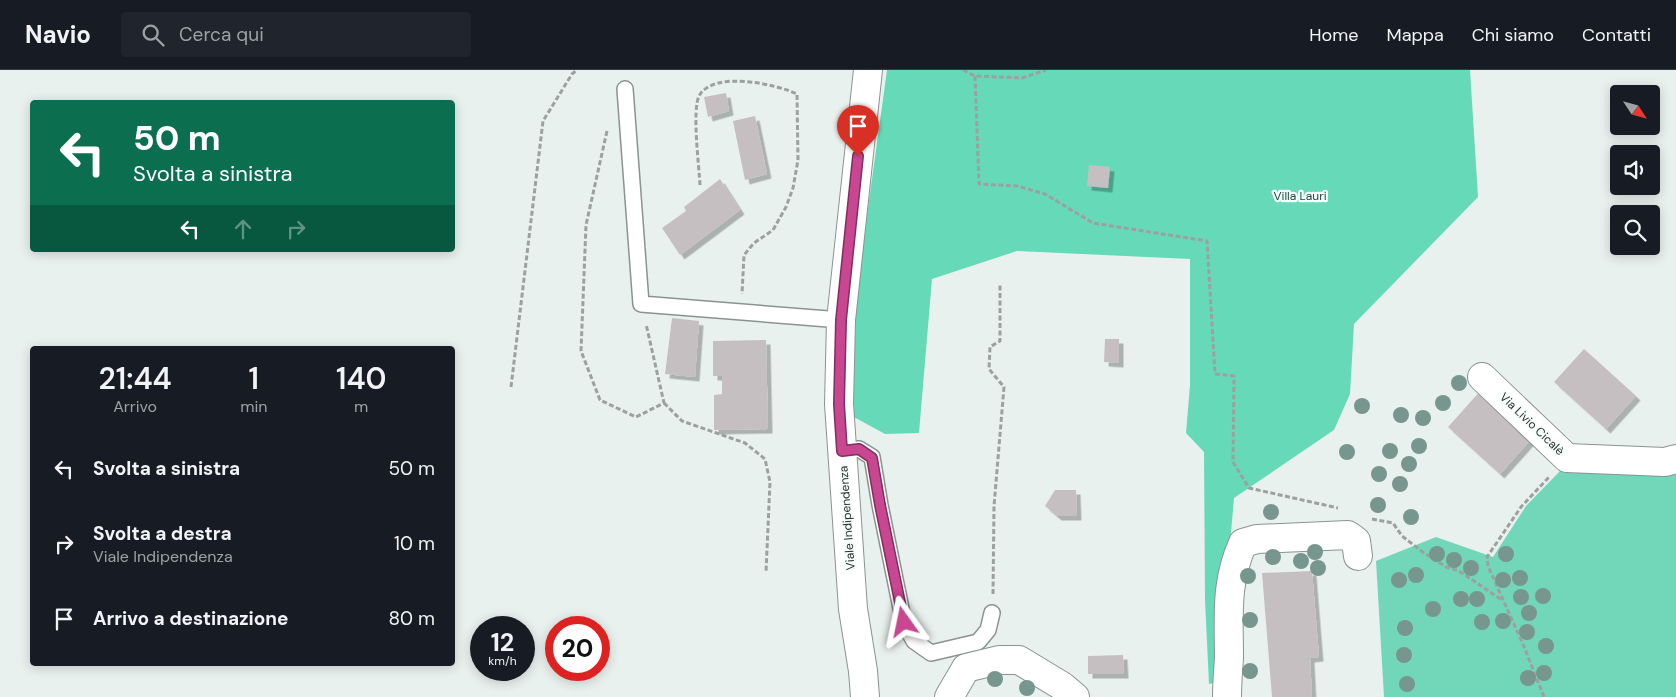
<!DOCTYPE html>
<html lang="it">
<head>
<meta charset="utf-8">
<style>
	body { margin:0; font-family:"DM Sans",sans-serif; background:#20242c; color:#f1f3f6; height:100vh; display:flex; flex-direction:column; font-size:19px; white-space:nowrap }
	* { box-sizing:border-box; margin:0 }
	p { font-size:16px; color:#9ea1a6 }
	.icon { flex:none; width:28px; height:28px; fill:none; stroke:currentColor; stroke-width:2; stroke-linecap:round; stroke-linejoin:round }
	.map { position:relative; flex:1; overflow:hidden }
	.sheet { position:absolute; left:30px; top:276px; width:425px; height:320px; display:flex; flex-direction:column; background:#171b24; border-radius:5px; box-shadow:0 2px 12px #0003 }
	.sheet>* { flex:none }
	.top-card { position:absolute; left:30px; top:30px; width:425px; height:152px; border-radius:5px; box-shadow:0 2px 12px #0003; background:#0b6e4f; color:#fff; overflow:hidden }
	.needle { width:32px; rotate:126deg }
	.fabs { position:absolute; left:1610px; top:15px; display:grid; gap:10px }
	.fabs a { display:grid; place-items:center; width:50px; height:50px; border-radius:5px; background:#171b24; box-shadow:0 2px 12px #0003; font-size:25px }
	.speed { position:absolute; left:470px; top:546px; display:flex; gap:10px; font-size:25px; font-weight:700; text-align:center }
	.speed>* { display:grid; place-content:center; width:65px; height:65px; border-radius:50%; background:#171b24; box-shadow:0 2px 12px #0003; line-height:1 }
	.speed small { font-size:12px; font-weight:400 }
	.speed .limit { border:8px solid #d22; background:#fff; color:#111 }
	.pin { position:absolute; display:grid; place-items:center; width:42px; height:42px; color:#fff; margin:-51px -21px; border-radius:50% 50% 50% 0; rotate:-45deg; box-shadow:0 0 5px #0007 }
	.pin .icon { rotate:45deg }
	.me { position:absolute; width:55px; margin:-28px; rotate:348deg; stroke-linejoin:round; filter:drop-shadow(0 0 4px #0008) }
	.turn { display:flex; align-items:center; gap:18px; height:105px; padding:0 20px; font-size:22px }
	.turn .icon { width:65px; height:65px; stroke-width:2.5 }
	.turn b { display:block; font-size:35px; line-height:42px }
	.lanes { display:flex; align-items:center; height:48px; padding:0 20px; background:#0003; justify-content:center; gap:25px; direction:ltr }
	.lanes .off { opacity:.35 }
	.eta { display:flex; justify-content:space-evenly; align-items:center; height:85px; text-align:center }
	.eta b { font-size:30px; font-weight:600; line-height:35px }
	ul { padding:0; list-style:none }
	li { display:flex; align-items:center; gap:15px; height:75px; padding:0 20px }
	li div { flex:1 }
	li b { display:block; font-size:19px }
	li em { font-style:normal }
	header { display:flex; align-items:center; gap:30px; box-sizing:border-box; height:70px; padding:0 25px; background:#171b24; border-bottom:1px solid #363941 }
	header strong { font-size:24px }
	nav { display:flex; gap:28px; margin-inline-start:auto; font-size:18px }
	.search { width:350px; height:45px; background:#20242c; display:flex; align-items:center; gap:12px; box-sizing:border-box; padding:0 18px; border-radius:5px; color:#9ea1a6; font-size:19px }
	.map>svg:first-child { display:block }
	.green { fill:#71d7b8 }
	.forest { fill:#66dab8 }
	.building { fill:#c6bfc2; filter:url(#shadow) }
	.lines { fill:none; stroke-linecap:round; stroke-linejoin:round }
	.lane-casing { stroke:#8b9390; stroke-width:18 }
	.street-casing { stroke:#8b9390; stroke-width:30 }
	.secondary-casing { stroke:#8b9390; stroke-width:30 }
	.path { stroke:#9ca19f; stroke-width:3; stroke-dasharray:5 2.5; stroke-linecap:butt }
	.lane { stroke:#fff; stroke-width:15 }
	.street { stroke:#fff; stroke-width:28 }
	.secondary { stroke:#fff; stroke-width:28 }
	.tree { fill:#77968d }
	.route-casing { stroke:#822e5e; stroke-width:12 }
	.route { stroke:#c84790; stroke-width:9 }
	.labels { text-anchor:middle; stroke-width:4.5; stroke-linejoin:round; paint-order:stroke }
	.park-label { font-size:12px; fill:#194b3d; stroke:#f7fffc }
	.street-label { font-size:12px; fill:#2a2c2b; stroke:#f7fffc }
</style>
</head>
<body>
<header>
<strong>Navio</strong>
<div class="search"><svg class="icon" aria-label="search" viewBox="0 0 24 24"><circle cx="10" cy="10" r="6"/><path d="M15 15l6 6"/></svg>Cerca qui</div>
<nav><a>Home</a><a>Mappa</a><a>Chi siamo</a><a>Contatti</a></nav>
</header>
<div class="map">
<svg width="1676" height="627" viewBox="0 0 1676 627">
	<defs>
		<filter id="shadow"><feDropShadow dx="4.5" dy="4.5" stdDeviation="0" flood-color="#0004"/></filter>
	</defs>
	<rect width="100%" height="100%" fill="#e9f1ee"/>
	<polygon class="green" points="1676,399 1676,627 1384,627 1376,491 1436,467 1493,487 1526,436 1560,401 1665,401"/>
	<polygon class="forest" points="887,0 1470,0 1478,127 1354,254 1350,324 1334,360 1234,428 1218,612 1209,614 1205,530 1204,382 1186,363 1190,315 1190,189 1017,181 932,209 919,363 885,364 852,346 857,218"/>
	<g class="building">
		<polygon points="726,23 729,41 708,47 704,27"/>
		<polygon points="755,46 767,104 745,110 733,51"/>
		<polygon points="1089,95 1110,97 1108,118 1087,116"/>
		<polygon points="720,109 740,140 680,185 662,158 686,141 684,137"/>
		<polygon points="672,248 699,251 695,307 665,304"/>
		<polygon points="1105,269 1119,269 1119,293 1104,292"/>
		<polygon points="766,270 768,359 714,360 714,325 722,324 722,306 713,306 713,271"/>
		<polygon points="1584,279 1636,326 1606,359 1554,312"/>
		<polygon points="1482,319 1534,366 1500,404 1448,357"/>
		<polygon points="1055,420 1076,420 1077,446 1057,446 1045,436"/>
		<polygon points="1312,501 1319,587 1310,588 1312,627 1272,627 1262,503"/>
		<polygon points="1123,585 1124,604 1088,604 1088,586"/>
	</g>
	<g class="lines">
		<defs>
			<g id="lane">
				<polyline points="625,19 641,234 841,250"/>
				<polyline points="842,381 859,379 872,387 880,435 904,553 914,571 931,583 978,572 988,560 992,543"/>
			</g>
			<g id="street">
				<polyline points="1482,307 1567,388 1665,392 1676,389"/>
				<polyline points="949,627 966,598 999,590 1019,590 1062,616 1075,627"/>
				<path d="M1227 627C1227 614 1228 601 1229 588 1229 546 1225 513 1243 473L1257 469 1348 465 1356 471 1358 486"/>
			</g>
			<polyline id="secondary" points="865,627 863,601 853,539 839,334 841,250 868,0"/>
		</defs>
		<use href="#lane" class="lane-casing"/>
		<use href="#street" class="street-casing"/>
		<use href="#secondary" class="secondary-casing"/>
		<g class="path">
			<polyline points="963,0 975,6 1022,8 1046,0"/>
			<polyline points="975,6 979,114 1017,116 1045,124 1093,153 1207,171 1215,304 1234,306 1233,392 1249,418 1338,438"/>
			<polyline points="607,61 586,155 581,281 600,330 636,347 664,333 646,254"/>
			<path d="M700 115C699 96 692 41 699 26 713 0 776 14 797 24L798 90 793 118 786 137 773 160 754 173 744 185 742 224"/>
			<polyline points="511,317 543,51 572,4 577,0"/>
			<polyline points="664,333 682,351 745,373 765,389 770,412 766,502"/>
			<polyline points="1372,449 1393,453 1402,466 1424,483 1446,497 1459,501 1502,530"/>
			<polyline points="993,524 994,436 1004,317 989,299 990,277 1000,271 1000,214"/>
			<polyline points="1544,627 1525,579 1488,496 1487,487 1521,437 1550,406"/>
		</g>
		<use href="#lane" class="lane"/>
		<use href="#street" class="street"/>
		<use href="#secondary" class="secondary"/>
	</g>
	<g class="tree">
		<circle cx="1459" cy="313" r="8"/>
		<circle cx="1443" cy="333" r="8"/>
		<circle cx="1362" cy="336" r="8"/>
		<circle cx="1401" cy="345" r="8"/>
		<circle cx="1423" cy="348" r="8"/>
		<circle cx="1419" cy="376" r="8"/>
		<circle cx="1390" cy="381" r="8"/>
		<circle cx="1347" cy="382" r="8"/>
		<circle cx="1409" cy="394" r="8"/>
		<circle cx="1379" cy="404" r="8"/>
		<circle cx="1400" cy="414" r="8"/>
		<circle cx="1378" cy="435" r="8"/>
		<circle cx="1271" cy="442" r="8"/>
		<circle cx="1411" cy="447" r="8"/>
		<circle cx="1315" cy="482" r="8"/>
		<circle cx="1437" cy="484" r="8"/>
		<circle cx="1506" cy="484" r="8"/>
		<circle cx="1273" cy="487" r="8"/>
		<circle cx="1454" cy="490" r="8"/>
		<circle cx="1301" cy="491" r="8"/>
		<circle cx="1318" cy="498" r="8"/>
		<circle cx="1471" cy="498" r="8"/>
		<circle cx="1416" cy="505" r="8"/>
		<circle cx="1248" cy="506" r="8"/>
		<circle cx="1520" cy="508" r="8"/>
		<circle cx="1399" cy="510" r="8"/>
		<circle cx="1503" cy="510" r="8"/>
		<circle cx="1543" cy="526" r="8"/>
		<circle cx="1521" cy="527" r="8"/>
		<circle cx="1461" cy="529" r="8"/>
		<circle cx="1477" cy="529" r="8"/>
		<circle cx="1433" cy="539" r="8"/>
		<circle cx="1529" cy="543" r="8"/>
		<circle cx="1250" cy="550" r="8"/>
		<circle cx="1503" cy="551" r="8"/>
		<circle cx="1482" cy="552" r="8"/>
		<circle cx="1405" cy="558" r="8"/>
		<circle cx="1527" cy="562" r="8"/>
		<circle cx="1546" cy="576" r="8"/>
		<circle cx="1404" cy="585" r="8"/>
		<circle cx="1250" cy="601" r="8"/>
		<circle cx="1544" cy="603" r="8"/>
		<circle cx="1528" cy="608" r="8"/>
		<circle cx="995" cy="609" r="8"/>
		<circle cx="1407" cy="614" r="8"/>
		<circle cx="1027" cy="618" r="8"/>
	</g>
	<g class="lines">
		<defs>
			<polyline id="route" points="858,86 841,250 839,334 842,381 859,379 872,388 880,435 904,552"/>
		</defs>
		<use href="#route" class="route-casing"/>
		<use href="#route" class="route"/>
	</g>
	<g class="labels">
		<g class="park-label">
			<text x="1300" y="130">Villa Lauri</text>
		</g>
		<g class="street-label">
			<text transform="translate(1532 354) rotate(44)" y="4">Via Livio Cicalè</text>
			<text transform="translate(847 448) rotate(-94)" y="4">Viale Indipendenza</text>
		</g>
	</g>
</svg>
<div class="fabs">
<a><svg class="needle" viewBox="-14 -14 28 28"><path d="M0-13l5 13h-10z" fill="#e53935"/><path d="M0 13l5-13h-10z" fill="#9ea1a6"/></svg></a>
<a><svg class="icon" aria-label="sound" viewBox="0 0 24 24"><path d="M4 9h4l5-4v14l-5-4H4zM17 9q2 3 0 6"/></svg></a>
<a><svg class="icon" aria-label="search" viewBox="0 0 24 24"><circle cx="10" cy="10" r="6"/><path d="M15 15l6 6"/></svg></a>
</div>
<div class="speed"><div>12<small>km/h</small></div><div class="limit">20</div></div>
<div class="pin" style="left:858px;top:86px;background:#d93025"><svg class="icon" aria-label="arrive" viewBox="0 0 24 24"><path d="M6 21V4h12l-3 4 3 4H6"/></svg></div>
<svg class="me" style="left:904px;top:552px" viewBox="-20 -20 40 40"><path d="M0-17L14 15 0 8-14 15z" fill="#c84790" stroke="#fff" stroke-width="4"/></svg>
<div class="top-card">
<div class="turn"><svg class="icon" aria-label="left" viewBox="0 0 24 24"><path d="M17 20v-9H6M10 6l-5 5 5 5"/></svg><div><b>50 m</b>Svolta a sinistra</div></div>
<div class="lanes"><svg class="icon" aria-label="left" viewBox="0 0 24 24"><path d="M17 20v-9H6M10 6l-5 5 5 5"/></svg><svg class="icon off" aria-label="ahead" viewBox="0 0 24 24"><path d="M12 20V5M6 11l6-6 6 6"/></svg><svg class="icon off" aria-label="right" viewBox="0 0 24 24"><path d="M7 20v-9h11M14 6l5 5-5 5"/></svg></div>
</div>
<section class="sheet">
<div class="eta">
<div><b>21:44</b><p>Arrivo</p></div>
<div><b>1</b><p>min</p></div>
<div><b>140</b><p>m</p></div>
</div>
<ul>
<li><svg class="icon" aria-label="left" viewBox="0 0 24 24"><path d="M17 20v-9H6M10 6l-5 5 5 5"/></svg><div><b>Svolta a sinistra</b></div><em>50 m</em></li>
<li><svg class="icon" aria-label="right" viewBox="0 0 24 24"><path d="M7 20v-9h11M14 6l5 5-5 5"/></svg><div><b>Svolta a destra</b><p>Viale Indipendenza</p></div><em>10 m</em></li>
<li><svg class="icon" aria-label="arrive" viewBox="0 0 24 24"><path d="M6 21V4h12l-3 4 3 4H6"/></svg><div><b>Arrivo a destinazione</b></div><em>80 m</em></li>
</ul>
</section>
</div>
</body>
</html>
